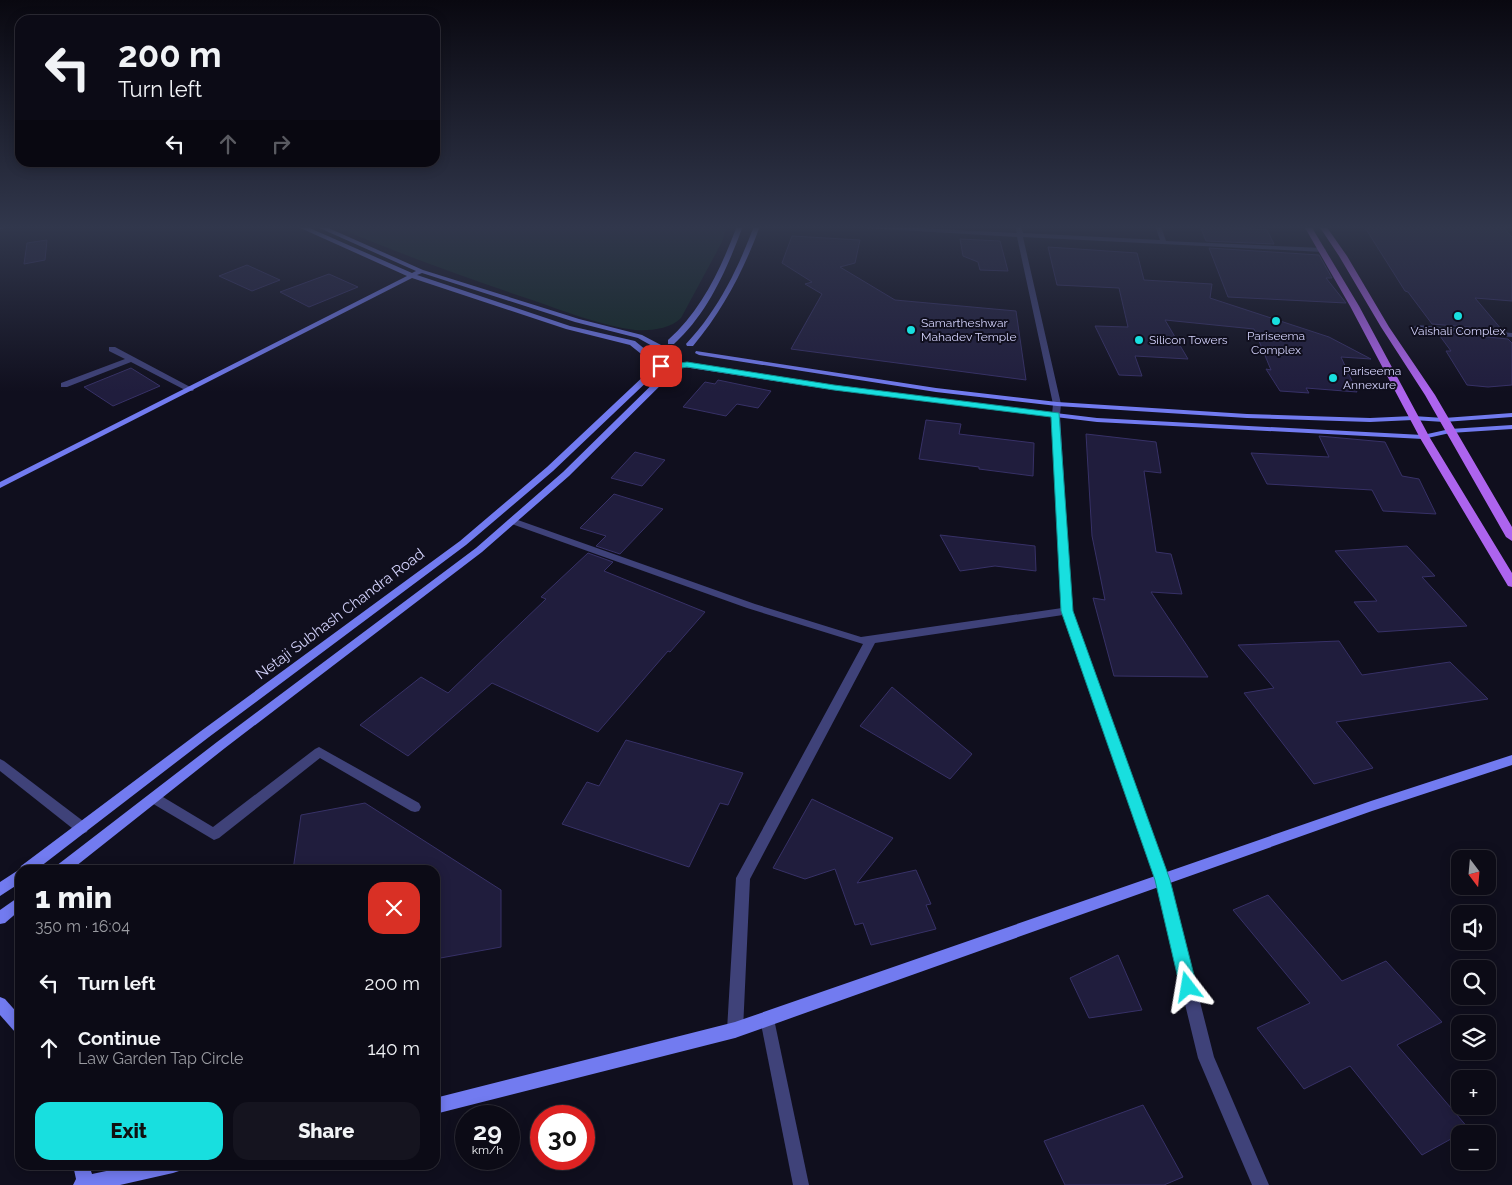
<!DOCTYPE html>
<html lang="en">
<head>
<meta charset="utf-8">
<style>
	body { margin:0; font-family:Raleway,sans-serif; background:#15141f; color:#f1f3f6; height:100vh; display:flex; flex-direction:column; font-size:19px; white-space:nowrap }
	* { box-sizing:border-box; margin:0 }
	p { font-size:16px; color:#9a9ba1 }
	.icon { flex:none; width:28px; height:28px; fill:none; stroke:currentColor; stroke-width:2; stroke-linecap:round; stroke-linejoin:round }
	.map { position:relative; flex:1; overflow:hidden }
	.panel { position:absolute; left:15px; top:865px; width:425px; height:305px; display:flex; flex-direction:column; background:#0c0b16; border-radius:15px; box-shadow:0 2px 12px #0003,0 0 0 1px #2c2b35 }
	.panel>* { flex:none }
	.guide { position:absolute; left:15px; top:15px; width:425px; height:152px; border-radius:15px; box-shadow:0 2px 12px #0003,0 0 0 1px #2c2b35; background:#0c0b16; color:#f1f3f6; overflow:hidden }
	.needle { width:32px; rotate:164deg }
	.tools { position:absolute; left:1451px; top:850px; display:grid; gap:10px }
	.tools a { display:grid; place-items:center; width:45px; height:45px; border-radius:10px; background:#0c0b16; box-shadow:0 2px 12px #0003,0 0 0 1px #2c2b35; font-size:25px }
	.speed { position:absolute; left:455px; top:1105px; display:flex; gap:10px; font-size:25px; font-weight:700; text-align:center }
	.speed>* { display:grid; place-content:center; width:65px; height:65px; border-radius:50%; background:#0c0b16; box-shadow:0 2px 12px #0003,0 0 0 1px #2c2b35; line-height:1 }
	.speed small { font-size:12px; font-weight:400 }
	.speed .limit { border:8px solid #d22; background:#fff; color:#111 }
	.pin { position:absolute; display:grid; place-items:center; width:42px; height:42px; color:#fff; margin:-21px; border-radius:10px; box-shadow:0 2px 8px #0006 }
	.me { position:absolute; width:55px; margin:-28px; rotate:346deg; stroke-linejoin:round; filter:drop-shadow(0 0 4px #0008) }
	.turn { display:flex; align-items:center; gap:18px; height:105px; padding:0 20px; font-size:22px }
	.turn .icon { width:65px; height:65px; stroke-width:2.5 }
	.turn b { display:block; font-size:35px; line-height:42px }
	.lanes { display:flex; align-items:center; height:48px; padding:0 20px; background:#0003; justify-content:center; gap:25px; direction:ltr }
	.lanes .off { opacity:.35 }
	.round { display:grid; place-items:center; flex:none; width:52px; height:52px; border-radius:15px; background:#15141f }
	.head { display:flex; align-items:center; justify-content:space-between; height:85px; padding:0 20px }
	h1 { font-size:30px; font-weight:800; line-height:38px }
	.cta { display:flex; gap:10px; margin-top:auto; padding:10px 20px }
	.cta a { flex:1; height:58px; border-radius:15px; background:#18dfdf; color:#111; font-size:20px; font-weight:800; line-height:58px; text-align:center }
	.cta a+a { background:#15141f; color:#f1f3f6 }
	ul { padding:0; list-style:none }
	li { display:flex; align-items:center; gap:15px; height:65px; padding:0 20px }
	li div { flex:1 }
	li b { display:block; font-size:19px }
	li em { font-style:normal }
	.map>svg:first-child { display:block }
	.green { fill:#122825 }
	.building { fill:#201d3d; stroke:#373167 }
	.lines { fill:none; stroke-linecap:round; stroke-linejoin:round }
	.lane { fill:#3f4279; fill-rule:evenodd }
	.street { fill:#3f4279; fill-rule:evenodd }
	.secondary { fill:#727bf0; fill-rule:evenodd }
	.primary { fill:#ad64ee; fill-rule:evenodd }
	.route { fill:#18dfdf; stroke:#109191 }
	.poi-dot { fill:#18dfdf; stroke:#100f1e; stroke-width:2 }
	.labels { text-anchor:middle; stroke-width:4; stroke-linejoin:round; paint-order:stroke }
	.far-poi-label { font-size:12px; fill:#d2d1fa; stroke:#100f1e; text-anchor:start }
	.street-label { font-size:15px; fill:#d2d1fa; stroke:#100f1e }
</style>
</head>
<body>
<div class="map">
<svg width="1512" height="1185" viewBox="0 0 1512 1185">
	<rect width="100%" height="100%" fill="#100f1e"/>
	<path class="green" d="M333 226H727L722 242 681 318C670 329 650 331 635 330 602 326 561 310 529 299 463 277 398 253 333 226Z"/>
	<g class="building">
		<polygon points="1200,226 1267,230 1274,244 1206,241"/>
		<polygon points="1364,226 1502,226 1512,237 1512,301 1475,298 1502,330 1432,324 1408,292 1405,291"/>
		<polygon points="792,236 860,240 855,263 840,267 895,300 1016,311 1026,380 791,349 822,294 805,284 812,282 782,263"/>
		<polygon points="960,239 1000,241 1008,271 980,270 978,262 963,256"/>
		<polygon points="47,240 45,260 24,264 27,243"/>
		<polygon points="1048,247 1137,253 1144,280 1212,284 1210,298 1329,337 1371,359 1341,357 1357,392 1306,388 1309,393 1280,391 1266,369 1271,370 1254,329 1165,320 1188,359 1135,356 1142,376 1119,375 1095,326 1128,327 1119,288 1057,285"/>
		<polygon points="1209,248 1319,255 1332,278 1326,278 1346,303 1228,297"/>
		<polygon points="247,265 280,280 252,291 219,276"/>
		<polygon points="329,274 358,287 309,307 280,292"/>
		<polygon points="1437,332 1508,339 1512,343 1512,385 1488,387 1467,385 1446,351 1451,351"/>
		<polygon points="131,368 160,386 113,406 84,387"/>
		<polygon points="718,380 771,391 758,408 737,404 726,416 683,407 705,382 715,384"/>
		<polygon points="926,420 961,424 959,434 1034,443 1033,476 979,469 979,467 919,459"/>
		<polygon points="1086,434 1156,442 1161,473 1144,471 1156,552 1171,554 1182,594 1151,592 1208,677 1114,676 1093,598 1105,600 1092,536"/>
		<polygon points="1319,436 1385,442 1402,476 1419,479 1436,514 1383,511 1372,490 1267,484 1251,453 1329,457"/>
		<polygon points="635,452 665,460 642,486 611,478"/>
		<polygon points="614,494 663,509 620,554 596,546 606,536 580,528"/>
		<polygon points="940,535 1035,546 1036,571 995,566 960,571"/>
		<polygon points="1407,546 1435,576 1422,577 1467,626 1378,632 1354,602 1377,601 1335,551"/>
		<polygon points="588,553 613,562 604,571 705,612 670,652 668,651 598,732 492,683 408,756 360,725 421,677 448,693 546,599 541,597"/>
		<polygon points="1339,641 1362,675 1450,662 1488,699 1336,722 1373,768 1314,784 1244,693 1274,688 1238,645"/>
		<polygon points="892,687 972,754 950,779 860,726"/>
		<polygon points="626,740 743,773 728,805 720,803 689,867 562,824 587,782 599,786"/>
		<polygon points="812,799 893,838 857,883 916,870 931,904 926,905 936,929 871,945 863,923 855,925 835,869 805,879 773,868"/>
		<polygon points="365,803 501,890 501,947 435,959 435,870 293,870 301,815"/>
		<polygon points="1268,895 1342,981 1386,961 1442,1022 1397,1045 1469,1129 1422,1155 1350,1066 1304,1089 1257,1028 1310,1003 1233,910"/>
		<polygon points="1118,955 1142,1010 1089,1018 1070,978"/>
		<polygon points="1143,1105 1183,1177 1164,1185 1065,1185 1044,1141"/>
	</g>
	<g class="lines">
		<g class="lane">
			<polygon points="1417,325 1512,333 1512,337 1415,328 1414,327"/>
			<polygon points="319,747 419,803 421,807 419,811 415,812 411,811 320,758 219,838 214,840 150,802 148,798 150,794 154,793 158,794 213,827 315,749"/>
		</g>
		<g class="street">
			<polygon points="832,226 877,226 1017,233 1015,226 1021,226 1023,233 1160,240 1155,226 1161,226 1166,241 1323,248 1326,250 1323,252 1023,237 1061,404 1060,415 1072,611 1169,880 1214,1057 1269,1185 1252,1185 1198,1058 1155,880 1063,615 875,643 750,879 743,1030 740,1035 735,1038 730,1035 727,1030 736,878 863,644 747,608 509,523 507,521 512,518 515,519 755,604 861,637 1062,608 1052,415 1053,404 1017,237"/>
			<polygon points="109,347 115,347 194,389 193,391 187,391 131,362 67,387 61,387 61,383 125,359 109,351"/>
			<polygon points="0,759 4,761 87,824 88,828 87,832 82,834 77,832 0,771"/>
			<polygon points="767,1012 772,1014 774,1019 809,1185 793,1185 760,1019 762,1014"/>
		</g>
		<g class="secondary">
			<polygon points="0,226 13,226 0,229"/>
			<polygon points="296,226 305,226 412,273 416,271 315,226 324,226 423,270 579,319 642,335 661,345 654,347 638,338 575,322 422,273 417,275 570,326 635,341 652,355 645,357 630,345 566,329 412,278 0,488 0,482 407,276"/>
			<path d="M737 226H743C727 269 708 313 674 344H668V340C702 310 721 268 737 226Z"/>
			<path d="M754 226H760C744 270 723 310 693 346H687L686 344C694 335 702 326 708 317 728 289 742 258 754 226Z"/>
			<polygon points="696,351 936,388 1057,402 1247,414 1370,418 1413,416 1444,418 1512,413 1512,417 1444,422 1413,420 1370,422 1247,418 1057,406 936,392 699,355 695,353"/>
			<polygon points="652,362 655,362 659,364 653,376 553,471 466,545 209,737 36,870 20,870 20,883 0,896 0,882 20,869 21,866 201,731 460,541 547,467 647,373"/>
			<polygon points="684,363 834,386 1097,418 1423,435 1450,429 1512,425 1512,429 1450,433 1423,439 1097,422 834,390 684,367"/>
			<polygon points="672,365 678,365 679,367 569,476 482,552 225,748 71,870 54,870 56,866 217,742 476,548 563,472"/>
			<polygon points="1512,755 1512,765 1372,811 735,1038 435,1114 435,1098 735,1022 1371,801"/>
			<polygon points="20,896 20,910 5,923 0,924 0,910"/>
			<polygon points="0,997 5,999 20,1016 20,1035 15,1032 0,1015"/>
			<polygon points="73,1165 89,1165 92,1174 135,1165 181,1165 179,1171 173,1173 120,1185 73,1185 76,1179"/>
		</g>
		<g class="primary">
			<polygon points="1304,226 1311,226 1359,306 1430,438 1512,573 1512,587 1508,586 1420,438 1350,306"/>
			<polygon points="1319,226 1326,226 1347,256 1389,327 1435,395 1512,527 1512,541 1506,537 1425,395 1381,327 1339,256"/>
		</g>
	</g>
	<linearGradient id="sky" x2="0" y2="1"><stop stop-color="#090810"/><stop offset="0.58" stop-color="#31374c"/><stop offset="1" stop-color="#31374c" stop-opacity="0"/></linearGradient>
	<rect width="1512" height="392" fill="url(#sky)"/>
	<path class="route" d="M687 362 834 385 1059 413 1073 611 1170 880 1197 987 1194 993 1188 995 1183 993 1180 987 1155 880 1061 611 1051 417 834 390 687 367C677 369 665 372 656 366 663 361 678 364 687 362Z"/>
	<g class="poi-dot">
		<circle cx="1458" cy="316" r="5"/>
		<circle cx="1276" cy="321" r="5"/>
		<circle cx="911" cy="330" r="5"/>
		<circle cx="1139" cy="340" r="5"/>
		<circle cx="1333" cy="378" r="5"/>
	</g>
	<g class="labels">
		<g class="far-poi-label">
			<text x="921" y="327">Samartheshwar<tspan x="921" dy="14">Mahadev Temple</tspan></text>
			<text x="1458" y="335" text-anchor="middle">Vaishali Complex</text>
			<text x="1276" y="340" text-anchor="middle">Pariseema<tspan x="1276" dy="14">Complex</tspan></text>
			<text x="1149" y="344">Silicon Towers</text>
			<text x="1343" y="375">Pariseema<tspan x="1343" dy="14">Annexure</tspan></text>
		</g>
		<g class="street-label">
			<text transform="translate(340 614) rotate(-37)" y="5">Netaji Subhash Chandra Road</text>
		</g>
	</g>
</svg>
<div class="tools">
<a><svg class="needle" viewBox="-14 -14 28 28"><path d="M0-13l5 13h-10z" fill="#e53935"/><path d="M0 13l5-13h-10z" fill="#9a9ba1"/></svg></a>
<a><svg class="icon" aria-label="sound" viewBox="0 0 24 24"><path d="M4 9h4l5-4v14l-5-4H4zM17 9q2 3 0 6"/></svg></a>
<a><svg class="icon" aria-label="search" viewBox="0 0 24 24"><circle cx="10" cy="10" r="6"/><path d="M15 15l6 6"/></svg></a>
<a><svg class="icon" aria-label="layers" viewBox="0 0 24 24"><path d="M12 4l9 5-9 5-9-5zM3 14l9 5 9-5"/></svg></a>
<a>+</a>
<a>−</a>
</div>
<div class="speed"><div>29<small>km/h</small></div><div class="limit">30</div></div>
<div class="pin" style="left:661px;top:366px;background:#d93025"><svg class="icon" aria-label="arrive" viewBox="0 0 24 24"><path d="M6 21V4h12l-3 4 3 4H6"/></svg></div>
<svg class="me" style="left:1188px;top:987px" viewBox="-20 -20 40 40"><path d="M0-17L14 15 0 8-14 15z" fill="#18dfdf" stroke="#fff" stroke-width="4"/></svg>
<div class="guide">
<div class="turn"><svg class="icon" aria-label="left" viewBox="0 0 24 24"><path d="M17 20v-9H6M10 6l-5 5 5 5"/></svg><div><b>200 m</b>Turn left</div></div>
<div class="lanes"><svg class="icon" aria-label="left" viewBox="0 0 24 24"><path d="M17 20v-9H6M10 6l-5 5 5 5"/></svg><svg class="icon off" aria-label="ahead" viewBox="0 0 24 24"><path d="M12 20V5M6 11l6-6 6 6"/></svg><svg class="icon off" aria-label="right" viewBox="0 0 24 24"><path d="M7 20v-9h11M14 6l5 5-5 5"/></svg></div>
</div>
<section class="panel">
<div class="head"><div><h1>1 min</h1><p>350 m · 16:04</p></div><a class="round" style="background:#d93025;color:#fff"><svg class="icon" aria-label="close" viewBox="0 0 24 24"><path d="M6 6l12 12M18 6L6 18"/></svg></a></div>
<ul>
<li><svg class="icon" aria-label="left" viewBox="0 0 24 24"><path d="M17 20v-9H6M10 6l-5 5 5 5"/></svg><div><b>Turn left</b></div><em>200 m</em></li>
<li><svg class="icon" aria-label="ahead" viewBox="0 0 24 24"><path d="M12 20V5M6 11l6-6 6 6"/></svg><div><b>Continue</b><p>Law Garden Tap Circle</p></div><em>140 m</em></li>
</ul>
<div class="cta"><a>Exit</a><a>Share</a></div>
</section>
</div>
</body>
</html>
